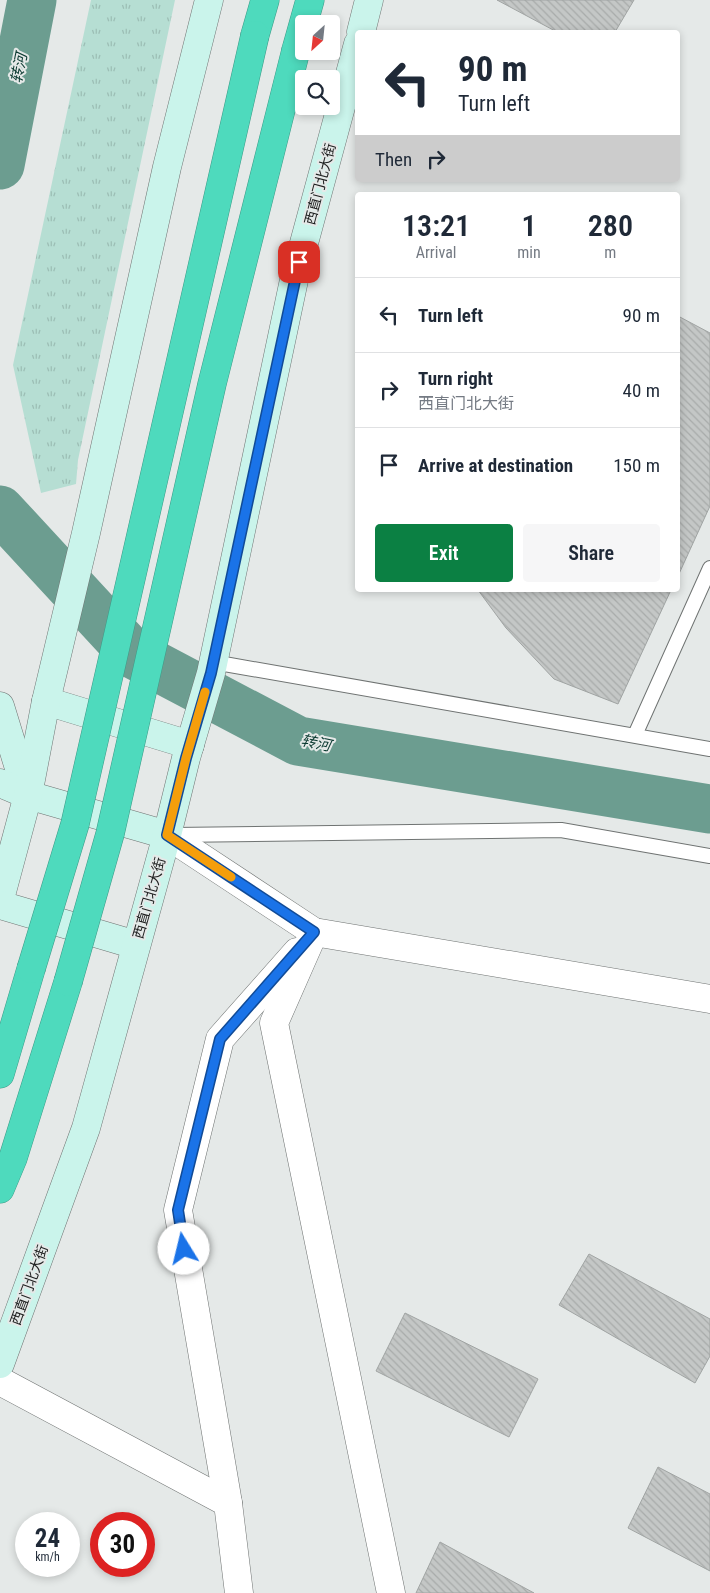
<!DOCTYPE html>
<html lang="en">
<head>
<meta charset="utf-8">
<style>
	body { margin:0; font-family:"Roboto Condensed","Noto Sans SC",sans-serif; background:#f6f6f7; color:#1f2937; height:100vh; display:flex; flex-direction:column; font-size:19px; white-space:nowrap }
	* { box-sizing:border-box; margin:0 }
	p { font-size:16px; color:#747a83 }
	.icon { flex:none; width:28px; height:28px; fill:none; stroke:currentColor; stroke-width:2; stroke-linecap:round; stroke-linejoin:round }
	.map { position:relative; flex:1; overflow:hidden }
	.panel { position:absolute; left:355px; top:192px; width:325px; height:400px; display:flex; flex-direction:column; background:#fff; border-radius:5px; box-shadow:0 2px 8px #0003 }
	.panel>* { flex:none }
	.guide { position:absolute; left:355px; top:30px; width:325px; height:152px; border-radius:5px; box-shadow:0 2px 8px #0003; background:#fff; color:#1f2937; overflow:hidden }
	.needle { width:32px; rotate:207deg }
	.tools { position:absolute; left:295px; top:15px; display:grid; gap:10px }
	.tools a { display:grid; place-items:center; width:45px; height:45px; border-radius:5px; background:#fff; box-shadow:0 2px 8px #0003; font-size:25px }
	.speed { position:absolute; left:15px; top:1512px; display:flex; gap:10px; font-size:25px; font-weight:700; text-align:center }
	.speed>* { display:grid; place-content:center; width:65px; height:65px; border-radius:50%; background:#fff; box-shadow:0 2px 8px #0003; line-height:1 }
	.speed small { font-size:12px; font-weight:400 }
	.speed .limit { border:8px solid #d22; background:#fff; color:#111 }
	.pin { position:absolute; display:grid; place-items:center; width:42px; height:42px; color:#fff; margin:-21px; border-radius:10px; box-shadow:0 2px 8px #0006 }
	.me { position:absolute; width:55px; margin:-28px; rotate:351deg; stroke-linejoin:round; filter:drop-shadow(0 0 4px #0008) }
	.turn { display:flex; align-items:center; gap:18px; height:105px; padding:0 20px; font-size:22px }
	.turn .icon { width:65px; height:65px; stroke-width:2.5 }
	.turn b { display:block; font-size:35px; line-height:42px }
	.then { display:flex; align-items:center; height:48px; padding:0 20px; background:#0003; gap:10px; font-size:19px }
	.eta { display:flex; justify-content:space-evenly; align-items:center; height:85px; text-align:center }
	.eta b { font-size:30px; font-weight:600; line-height:35px }
	.action { display:flex; gap:10px; margin-top:auto; padding:10px 20px }
	.action a { flex:1; height:58px; border-radius:5px; background:#0b8043; color:#fff; font-size:20px; font-weight:600; line-height:58px; text-align:center }
	.action a+a { background:#f6f6f7; color:#1f2937 }
	ul { padding:0; list-style:none }
	li { display:flex; align-items:center; gap:15px; height:75px; padding:0 20px; border-top:1px solid #e0e1e3 }
	li div { flex:1 }
	li b { display:block; font-size:19px }
	li em { font-style:normal }
	.map>svg:first-child { display:block }
	.park { fill:url(#park-tufts) }
	.lines { fill:none; stroke-linecap:round; stroke-linejoin:round }
	.river { stroke:#6c9d90; stroke-width:49 }
	.building { fill:url(#building-back-hatch); stroke:#a0a4a3 }
	.lane-casing { stroke:#6f7372; stroke-width:16 }
	.street-casing { stroke:#6f7372; stroke-width:29 }
	.secondary-casing { stroke:#6f7372; stroke-width:29 }
	.highway-casing { stroke:#3e9a87; stroke-width:29 }
	.lane { stroke:#fff; stroke-width:14 }
	.street { stroke:#fff; stroke-width:28 }
	.secondary { stroke:#caf4eb; stroke-width:28 }
	.highway { stroke:#4edabd; stroke-width:28 }
	.highway-bridge-casing { stroke:#3e9a87; stroke-width:29; stroke-linecap:butt }
	.highway-bridge { stroke:#4edabd; stroke-width:28 }
	.route-casing { stroke:#114b97; stroke-width:12 }
	.route { stroke:#1a73e8; stroke-width:9 }
	.slow { stroke:#f59e0b; stroke-width:9 }
	.labels { text-anchor:middle; stroke-width:4; stroke-linejoin:round; paint-order:stroke }
	.street-label { font-size:14px; fill:#212222; stroke:#e5e9e8 }
	.water-label { font-size:15px; font-style:italic; fill:#0b3a31; stroke:#e5e9e8 }
</style>
</head>
<body>
<div class="map">
<svg width="710" height="1593" viewBox="0 0 710 1593">
	<defs>
		<pattern id="park-tufts" width="24" height="20" patternUnits="userSpaceOnUse" patternTransform="scale(1.25)"><rect width="24" height="20" fill="#b6ded3"/><path d="M3 7l-1-3M5 7V3M7 7l1-3M15 17l-1-3M17 17v-4M19 17l1-3" fill="none" stroke="#9cbeb5"/></pattern>
		<pattern id="building-back-hatch" width="6" height="6" patternUnits="userSpaceOnUse" patternTransform="scale(1.25)"><rect width="6" height="6" fill="#c4c7c6"/><path d="M-1 5l2 2M0 0l6 6M5-1l2 2" fill="none" stroke="#a8abaa"/></pattern>
	</defs>
	<rect width="100%" height="100%" fill="#e5e9e8"/>
	<polygon class="park" points="91,0 175,0 78,460 76,484 41,493 13,365"/>
	<g class="lines">
		<g class="river">
			<polyline points="0,165 32,0"/>
			<polyline points="0,510 133,654 298,741 710,809"/>
		</g>
	</g>
	<g class="building">
		<polygon points="497,0 634,0 615,32 557,32"/>
		<polygon points="678,316 710,333 710,506 678,576"/>
		<polygon points="478,590 671,590 618,704 554,679 506,628"/>
		<polygon points="589,1254 710,1319 710,1356 695,1383 559,1305"/>
		<polygon points="405,1313 538,1379 509,1437 376,1371"/>
		<polygon points="658,1467 710,1494 710,1571 628,1528"/>
		<polygon points="440,1542 534,1593 416,1593"/>
	</g>
	<g class="lines">
		<defs>
			<g id="lane">
				<polyline points="213,662 710,749"/>
				<polyline points="635,735 710,568"/>
				<polyline points="173,835 561,830 710,856"/>
			</g>
			<g id="street">
				<polyline points="167,835 314,932 710,999"/>
				<polyline points="314,932 274,1023 391,1593"/>
				<polyline points="0,1381 228,1503 239,1593"/>
				<polyline points="228,1503 178,1210 220,1039 297,952"/>
			</g>
			<g id="secondary">
				<polyline points="361,32 369,0"/>
				<polyline points="46,701 190,745"/>
				<polyline points="0,706 26,791"/>
				<polyline points="0,783 28,795 167,835"/>
				<polyline points="0,899 28,795 46,701 86,533 167,167 209,0"/>
				<polyline points="0,905 136,945"/>
				<polyline points="0,1364 86,1128 167,835 186,758 211,673 294,280 358,44"/>
			</g>
			<g id="highway">
				<polyline points="255,35 265,0"/>
				<polyline points="296,50 310,0"/>
				<polyline points="0,1074 31,969"/>
				<polyline points="0,1189 13,1158 68,982"/>
			</g>
		</defs>
		<use href="#lane" class="lane-casing"/>
		<use href="#street" class="street-casing"/>
		<use href="#secondary" class="secondary-casing"/>
		<use href="#highway" class="highway-casing"/>
		<use href="#lane" class="lane"/>
		<use href="#street" class="street"/>
		<use href="#secondary" class="secondary"/>
		<use href="#highway" class="highway"/>
		<defs>
			<g id="highway-bridge">
				<polyline points="31,969 75,824 255,35"/>
				<polyline points="68,982 110,834 212,384 296,50"/>
			</g>
		</defs>
		<use href="#highway-bridge" class="highway-bridge-casing"/>
		<use href="#highway-bridge" class="highway-bridge"/>
	</g>
	<g class="lines">
		<defs>
			<polyline id="route" points="184,1249 178,1210 220,1039 314,932 167,835 186,758 211,673 299,262"/>
		</defs>
		<use href="#route" class="route-casing"/>
		<use href="#route" class="route"/>
		<polyline class="slow" points="205,692 186,758 167,835 231,877"/>
	</g>
	<g class="labels">
		<g class="street-label">
			<text transform="translate(320 184) rotate(-75)" y="5">西直门北大街</text>
			<text transform="translate(149 898) rotate(-74)" y="5">西直门北大街</text>
			<text transform="translate(29 1285) rotate(-70)" y="5">西直门北大街</text>
		</g>
		<g class="water-label">
			<text transform="translate(19 68) rotate(-79)" y="5">转河</text>
			<text transform="translate(316 743) rotate(11)" y="5">转河</text>
		</g>
	</g>
</svg>
<div class="tools">
<a><svg class="needle" viewBox="-14 -14 28 28"><path d="M0-13l5 13h-10z" fill="#e53935"/><path d="M0 13l5-13h-10z" fill="#747a83"/></svg></a>
<a><svg class="icon" aria-label="search" viewBox="0 0 24 24"><circle cx="10" cy="10" r="6"/><path d="M15 15l6 6"/></svg></a>
</div>
<div class="speed"><div>24<small>km/h</small></div><div class="limit">30</div></div>
<div class="pin" style="left:299px;top:262px;background:#d93025"><svg class="icon" aria-label="arrive" viewBox="0 0 24 24"><path d="M6 21V4h12l-3 4 3 4H6"/></svg></div>
<svg class="me" style="left:184px;top:1249px" viewBox="-20 -20 40 40"><circle r="19" fill="#fff"/><path d="M0-13L10 11 0 6-10 11z" fill="#1a73e8"/></svg>
<div class="guide">
<div class="turn"><svg class="icon" aria-label="left" viewBox="0 0 24 24"><path d="M17 20v-9H6M10 6l-5 5 5 5"/></svg><div><b>90 m</b>Turn left</div></div>
<div class="then">Then<svg class="icon" aria-label="right" viewBox="0 0 24 24"><path d="M7 20v-9h11M14 6l5 5-5 5"/></svg></div>
</div>
<section class="panel">
<div class="eta">
<div><b>13:21</b><p>Arrival</p></div>
<div><b>1</b><p>min</p></div>
<div><b>280</b><p>m</p></div>
</div>
<ul>
<li><svg class="icon" aria-label="left" viewBox="0 0 24 24"><path d="M17 20v-9H6M10 6l-5 5 5 5"/></svg><div><b>Turn left</b></div><em>90 m</em></li>
<li><svg class="icon" aria-label="right" viewBox="0 0 24 24"><path d="M7 20v-9h11M14 6l5 5-5 5"/></svg><div><b>Turn right</b><p>西直门北大街</p></div><em>40 m</em></li>
<li><svg class="icon" aria-label="arrive" viewBox="0 0 24 24"><path d="M6 21V4h12l-3 4 3 4H6"/></svg><div><b>Arrive at destination</b></div><em>150 m</em></li>
</ul>
<div class="action"><a>Exit</a><a>Share</a></div>
</section>
</div>
</body>
</html>
